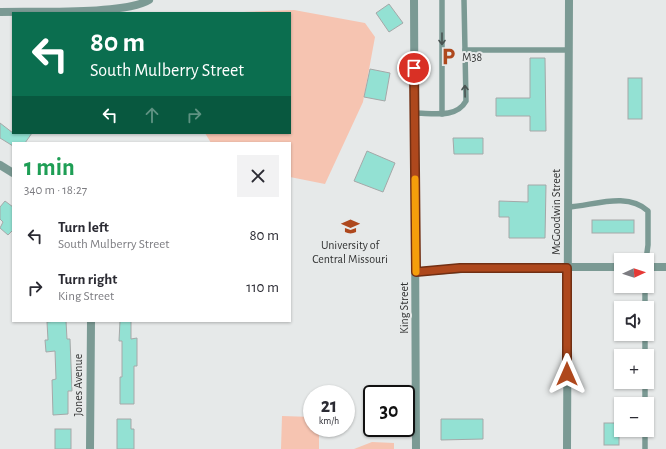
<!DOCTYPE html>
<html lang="en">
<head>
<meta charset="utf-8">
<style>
	body { margin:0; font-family:"Alegreya Sans",sans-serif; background:#f2f2f3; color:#2b2b33; height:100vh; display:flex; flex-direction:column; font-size:15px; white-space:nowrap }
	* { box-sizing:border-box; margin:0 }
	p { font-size:13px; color:#7c7c81 }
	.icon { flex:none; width:22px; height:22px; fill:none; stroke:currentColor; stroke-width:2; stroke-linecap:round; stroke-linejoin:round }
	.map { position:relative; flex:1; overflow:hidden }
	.side { position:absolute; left:12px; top:142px; width:279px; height:180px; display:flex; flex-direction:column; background:#fff; border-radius:0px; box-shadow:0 1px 3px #0004 }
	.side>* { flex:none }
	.hud { position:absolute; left:12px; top:12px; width:279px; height:122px; border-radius:0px; box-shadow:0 1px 3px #0004; background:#0b6e4f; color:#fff; overflow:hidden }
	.needle { width:26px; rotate:87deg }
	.buttons { position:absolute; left:614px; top:253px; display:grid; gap:8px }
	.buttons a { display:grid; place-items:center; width:40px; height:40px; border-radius:0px; background:#fff; box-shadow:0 1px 3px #0004; font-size:20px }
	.speed { position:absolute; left:303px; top:385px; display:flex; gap:8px; font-size:20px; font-weight:700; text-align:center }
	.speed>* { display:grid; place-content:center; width:52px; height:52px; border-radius:50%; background:#fff; box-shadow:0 1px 3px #0004; line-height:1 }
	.speed small { font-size:10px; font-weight:400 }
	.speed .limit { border:2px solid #111; border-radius:6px; background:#fff; color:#111 }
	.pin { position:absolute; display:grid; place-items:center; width:34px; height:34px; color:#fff; margin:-17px; border:2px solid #fff; border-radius:50%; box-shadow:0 1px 4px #0007 }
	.me { position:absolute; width:44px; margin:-22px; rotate:0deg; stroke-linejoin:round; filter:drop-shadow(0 0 3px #0008) }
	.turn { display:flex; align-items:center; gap:14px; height:84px; padding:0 12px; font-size:18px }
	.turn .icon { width:52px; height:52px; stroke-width:2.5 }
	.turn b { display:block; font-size:28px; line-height:34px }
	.lanes { display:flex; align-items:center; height:38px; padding:0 12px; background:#0003; justify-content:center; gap:20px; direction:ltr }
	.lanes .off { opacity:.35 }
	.round { display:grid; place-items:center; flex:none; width:42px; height:42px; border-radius:0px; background:#f2f2f3 }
	.head { display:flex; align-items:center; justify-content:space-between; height:68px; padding:0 12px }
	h1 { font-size:24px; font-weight:600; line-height:30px; color:#1e9e55 }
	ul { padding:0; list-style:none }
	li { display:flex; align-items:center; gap:12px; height:52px; padding:0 12px }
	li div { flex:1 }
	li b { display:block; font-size:15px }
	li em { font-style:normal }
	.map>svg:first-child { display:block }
	.green { fill:#f6c4b1 }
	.building { fill:#93e1d3; stroke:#a5a8a8 }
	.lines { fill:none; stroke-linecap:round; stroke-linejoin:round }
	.lane { stroke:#7b9a94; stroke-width:5.5 }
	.street { stroke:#7b9a94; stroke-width:8 }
	.oneway { stroke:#495351 }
	.route-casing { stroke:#712f13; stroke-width:10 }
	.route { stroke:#ae481d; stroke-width:7 }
	.slow { stroke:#f59e0b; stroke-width:7 }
	.labels { text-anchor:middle; stroke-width:4; stroke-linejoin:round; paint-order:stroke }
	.poi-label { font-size:12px; fill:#333434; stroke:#e6e9e9; text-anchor:start }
	.street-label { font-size:12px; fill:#333434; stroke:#e6e9e9 }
</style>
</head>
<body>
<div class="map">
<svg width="666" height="449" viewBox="0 0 666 449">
	<rect width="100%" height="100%" fill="#e6e9e9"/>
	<g class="green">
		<polygon points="294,10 365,23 375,37 363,102 325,184 290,177 290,143 211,143 205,133 290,133 290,13 214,13"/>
		<polygon points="282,416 312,417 312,428 319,428 319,449 281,449"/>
		<polygon points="372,442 394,443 394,449 354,449"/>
	</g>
	<g class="building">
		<polygon points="389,4 403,23 389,32 376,13"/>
		<polygon points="530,58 545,58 546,131 530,131 530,116 496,116 496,98 530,98"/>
		<polygon points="370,69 390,73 385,101 364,97"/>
		<rect x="628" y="78" width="14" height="41"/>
		<polygon points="0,123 13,133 32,133 25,143 13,143 13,146 0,138"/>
		<polygon points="453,138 483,138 483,154 454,154"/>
		<polygon points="367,151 395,163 383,192 354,181"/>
		<polygon points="528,185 546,185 545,238 509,238 509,217 499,217 499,201 528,202"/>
		<polygon points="5,201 13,207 13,230 8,235 0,228 3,222 0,219 0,207"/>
		<rect x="592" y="220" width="42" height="13"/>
		<polygon points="56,321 66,321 67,339 70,339 72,391 68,391 68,414 53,415 52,380 56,379 55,351 46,352 45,340 48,340 47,322"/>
		<polygon points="120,321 131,321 131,339 137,338 137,366 134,366 134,404 120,404 120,377 122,377 122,341 119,341"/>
		<polygon points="117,419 131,419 131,429 134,429 134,449 117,449"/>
		<polygon points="441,419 483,419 483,439 441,440"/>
		<rect x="604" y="423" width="15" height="22"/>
		<rect x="55" y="429" width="16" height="20"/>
	</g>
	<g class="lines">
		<g class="lane">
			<polyline points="465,50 569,50"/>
			<path d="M414 113C432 113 456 119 466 101L464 0"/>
			<polyline points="442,114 442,0"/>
			<path d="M568 207C592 206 627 191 648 211V245L646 260"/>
			<polyline points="645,286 645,308"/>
			<polyline points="645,334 645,356"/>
			<polyline points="645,382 645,404"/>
			<polyline points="645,430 645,449"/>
		</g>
		<g class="street">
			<polyline points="414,0 416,449"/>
			<path d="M0 12C32 11 126 15 149 0"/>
			<polyline points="0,165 13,173"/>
			<polyline points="647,267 666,267"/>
			<polyline points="416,272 493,267 621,267"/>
			<polyline points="90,449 91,321"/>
			<polyline points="567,449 569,0"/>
		</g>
	</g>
	<defs><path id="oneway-shaft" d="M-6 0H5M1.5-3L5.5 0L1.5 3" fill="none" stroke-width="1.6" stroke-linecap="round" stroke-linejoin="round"/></defs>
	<g class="oneway">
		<use href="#oneway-shaft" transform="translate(442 39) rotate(90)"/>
		<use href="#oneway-shaft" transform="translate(465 91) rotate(-91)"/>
	</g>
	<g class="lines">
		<defs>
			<polyline id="route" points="414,68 416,272 460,268 567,268 567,374"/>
		</defs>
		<use href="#route" class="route-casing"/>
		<use href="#route" class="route"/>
		<polyline class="slow" points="415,179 416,272"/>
	</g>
	<defs>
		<symbol id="parking-bare" viewBox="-9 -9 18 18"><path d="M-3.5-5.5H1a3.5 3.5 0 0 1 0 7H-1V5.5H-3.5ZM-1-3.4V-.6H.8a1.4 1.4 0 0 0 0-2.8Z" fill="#ae481d" stroke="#e6e9e9" stroke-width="2.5" paint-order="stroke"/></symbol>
		<symbol id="university-bare" viewBox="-9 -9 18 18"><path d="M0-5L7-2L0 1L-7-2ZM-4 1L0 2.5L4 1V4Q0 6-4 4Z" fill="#ae481d" stroke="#e6e9e9" stroke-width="2.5" paint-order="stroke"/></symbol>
	</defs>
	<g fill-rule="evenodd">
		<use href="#parking-bare" x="436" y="44" width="25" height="25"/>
		<use href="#university-bare" x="338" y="214" width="25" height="25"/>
	</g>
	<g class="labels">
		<g class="poi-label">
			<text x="462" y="61">M38</text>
			<text x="350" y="249" text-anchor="middle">University of<tspan x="350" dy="14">Central Missouri</tspan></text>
		</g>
		<g class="street-label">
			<text transform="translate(556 212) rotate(-90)" y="4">McGoodwin Street</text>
			<text transform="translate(404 308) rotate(-90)" y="4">King Street</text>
			<text transform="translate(78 385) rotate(-90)" y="4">Jones Avenue</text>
		</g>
	</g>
</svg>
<div class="buttons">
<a><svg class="needle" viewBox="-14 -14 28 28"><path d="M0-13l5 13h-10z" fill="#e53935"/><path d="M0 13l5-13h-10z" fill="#7c7c81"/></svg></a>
<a><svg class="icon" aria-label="sound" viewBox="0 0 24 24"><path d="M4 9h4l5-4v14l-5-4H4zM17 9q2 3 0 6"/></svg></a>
<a>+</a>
<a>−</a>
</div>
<div class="speed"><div>21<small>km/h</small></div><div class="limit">30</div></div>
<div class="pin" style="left:414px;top:68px;background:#d93025"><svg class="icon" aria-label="arrive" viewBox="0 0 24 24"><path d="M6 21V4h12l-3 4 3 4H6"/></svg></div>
<svg class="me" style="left:567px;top:374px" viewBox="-20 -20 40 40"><path d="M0-17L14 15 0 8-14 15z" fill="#ae481d" stroke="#fff" stroke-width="4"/></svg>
<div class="hud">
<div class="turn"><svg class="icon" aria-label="left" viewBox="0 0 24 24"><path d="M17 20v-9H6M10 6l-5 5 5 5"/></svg><div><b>80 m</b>South Mulberry Street</div></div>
<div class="lanes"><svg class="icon" aria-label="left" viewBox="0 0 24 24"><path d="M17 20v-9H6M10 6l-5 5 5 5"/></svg><svg class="icon off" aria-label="ahead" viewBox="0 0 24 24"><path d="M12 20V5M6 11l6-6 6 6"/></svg><svg class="icon off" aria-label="right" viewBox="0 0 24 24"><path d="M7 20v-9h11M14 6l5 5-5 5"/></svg></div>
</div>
<section class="side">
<div class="head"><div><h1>1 min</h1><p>340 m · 18:27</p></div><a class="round"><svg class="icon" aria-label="close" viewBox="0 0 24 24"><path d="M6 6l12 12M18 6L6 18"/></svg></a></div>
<ul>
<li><svg class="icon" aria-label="left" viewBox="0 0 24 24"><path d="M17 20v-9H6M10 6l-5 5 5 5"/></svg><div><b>Turn left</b><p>South Mulberry Street</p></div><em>80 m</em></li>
<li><svg class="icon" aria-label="right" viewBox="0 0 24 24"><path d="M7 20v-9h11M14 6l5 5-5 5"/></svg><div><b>Turn right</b><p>King Street</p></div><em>110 m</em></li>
</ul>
</section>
</div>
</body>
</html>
